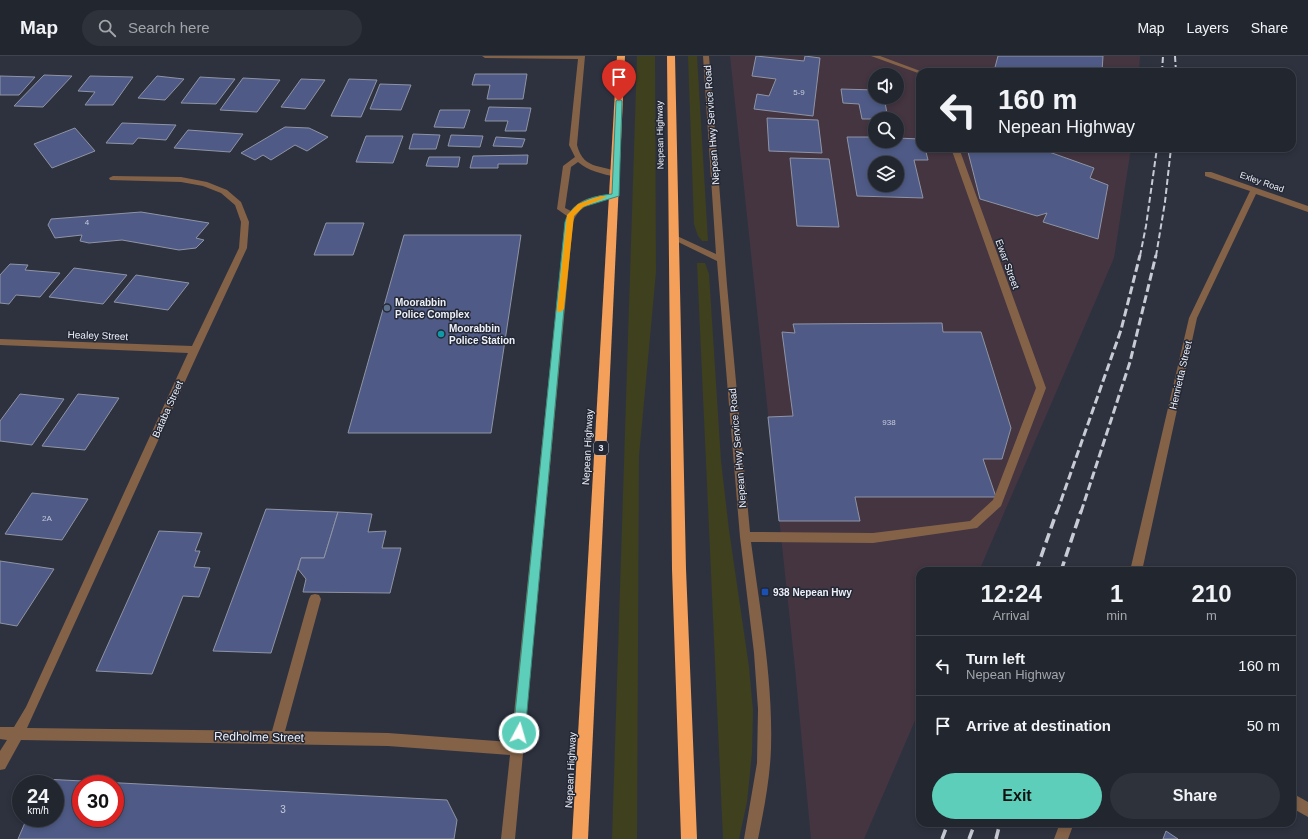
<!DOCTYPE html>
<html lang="en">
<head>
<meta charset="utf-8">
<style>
	body { margin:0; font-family:Helvetica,sans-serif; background:#2e323b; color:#f1f3f6; height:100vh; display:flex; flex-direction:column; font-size:15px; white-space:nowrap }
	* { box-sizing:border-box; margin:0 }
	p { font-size:13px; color:#a2a5aa }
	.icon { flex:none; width:22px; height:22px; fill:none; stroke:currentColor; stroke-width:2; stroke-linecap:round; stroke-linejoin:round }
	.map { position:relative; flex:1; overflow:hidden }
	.drawer { position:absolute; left:916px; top:511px; width:380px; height:260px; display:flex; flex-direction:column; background:#22262f; border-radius:12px; box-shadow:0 2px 6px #0003,0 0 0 1px #3f434b }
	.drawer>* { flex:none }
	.guide { position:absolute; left:916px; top:12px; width:380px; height:84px; border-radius:12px; box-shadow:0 2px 6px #0003,0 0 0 1px #3f434b; background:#22262f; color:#f1f3f6; overflow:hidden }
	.fabs { position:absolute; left:868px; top:12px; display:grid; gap:8px }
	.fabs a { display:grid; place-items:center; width:36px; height:36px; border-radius:50%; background:#22262f; box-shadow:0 2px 6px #0003,0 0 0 1px #3f434b; font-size:20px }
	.speed { position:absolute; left:12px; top:719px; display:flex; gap:8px; font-size:20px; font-weight:700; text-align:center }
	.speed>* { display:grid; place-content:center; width:52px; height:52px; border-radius:50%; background:#22262f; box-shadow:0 2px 6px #0003,0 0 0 1px #3f434b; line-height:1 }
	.speed small { font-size:10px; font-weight:400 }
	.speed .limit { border:6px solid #d22; background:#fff; color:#111 }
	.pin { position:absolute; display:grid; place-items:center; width:34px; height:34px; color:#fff; margin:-41px -17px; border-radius:50% 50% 50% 0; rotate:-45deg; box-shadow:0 0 4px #0007 }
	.pin .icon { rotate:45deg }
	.me { position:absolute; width:44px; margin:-22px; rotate:6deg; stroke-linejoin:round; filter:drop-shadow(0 0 3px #0008) }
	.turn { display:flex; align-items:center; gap:14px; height:84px; padding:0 16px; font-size:18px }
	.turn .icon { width:52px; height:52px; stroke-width:2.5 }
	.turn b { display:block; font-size:28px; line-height:34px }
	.eta { display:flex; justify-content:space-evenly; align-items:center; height:68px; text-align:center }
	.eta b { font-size:24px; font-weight:600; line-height:28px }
	.primary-button { display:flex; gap:8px; margin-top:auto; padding:8px 16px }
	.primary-button a { flex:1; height:46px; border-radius:24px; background:#5dceb9; color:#111; font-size:16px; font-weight:600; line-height:46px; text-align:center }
	.primary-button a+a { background:#2e323b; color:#f1f3f6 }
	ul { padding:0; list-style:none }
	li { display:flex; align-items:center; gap:12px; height:60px; padding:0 16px; border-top:1px solid #3f434b }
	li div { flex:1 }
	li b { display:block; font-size:15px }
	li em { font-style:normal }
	header { display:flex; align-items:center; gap:24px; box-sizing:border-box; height:56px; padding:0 20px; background:#22262f; border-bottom:1px solid #3f434b }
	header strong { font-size:19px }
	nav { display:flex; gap:22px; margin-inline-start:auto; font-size:14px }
	.search { width:280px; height:36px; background:#2e323b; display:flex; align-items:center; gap:10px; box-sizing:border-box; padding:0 14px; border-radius:22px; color:#a2a5aa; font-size:15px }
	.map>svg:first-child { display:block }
	.commercial { fill:#443541; fill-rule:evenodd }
	.green { fill:#3f401e }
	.building { fill:#4f5b86; stroke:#8f94a4; fill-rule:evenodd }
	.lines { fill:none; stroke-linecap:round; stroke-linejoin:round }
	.minor { fill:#846248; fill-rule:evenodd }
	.highway { fill:#f4a05b; fill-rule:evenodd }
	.rail-far2 { stroke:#c8cbd4; stroke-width:2; stroke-dasharray:6 3; stroke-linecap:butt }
	.rail-far1 { stroke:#c8cbd4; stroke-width:3; stroke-dasharray:8 3.5; stroke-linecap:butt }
	.rail { stroke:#c8cbd4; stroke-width:3.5; stroke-dasharray:10 5; stroke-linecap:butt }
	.route { fill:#5dceb9; stroke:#3c8678 }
	.slow { fill:#f59e0b }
	.service-dot { fill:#5c6f8a; stroke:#242835; stroke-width:1.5 }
	.culture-dot { fill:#0f9aa8; stroke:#242835; stroke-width:1.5 }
	.transit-dot { fill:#1a4fb4; stroke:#242835; stroke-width:1.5 }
	.labels { text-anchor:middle; stroke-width:3; stroke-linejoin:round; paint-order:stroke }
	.number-label { font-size:8px; fill:#c6cbdc }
	.far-street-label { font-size:9px; fill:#edf0f8; stroke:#242835 }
	.shield { fill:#242835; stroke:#b1b4be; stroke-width:1 }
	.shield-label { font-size:9px; font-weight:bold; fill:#edf0f8 }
	.street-label { font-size:10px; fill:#edf0f8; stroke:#242835 }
	.poi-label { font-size:10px; font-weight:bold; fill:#edf0f8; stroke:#242835; text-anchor:start }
	.near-number-label { font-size:10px; fill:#c6cbdc }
	.near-street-label { font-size:12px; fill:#edf0f8; stroke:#242835 }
</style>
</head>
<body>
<header>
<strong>Map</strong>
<div class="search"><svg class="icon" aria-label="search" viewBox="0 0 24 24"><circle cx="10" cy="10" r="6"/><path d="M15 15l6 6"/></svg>Search here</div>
<nav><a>Map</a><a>Layers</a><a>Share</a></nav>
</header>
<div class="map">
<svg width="1308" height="783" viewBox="0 0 1308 783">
	<rect width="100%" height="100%" fill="#2e323f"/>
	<path class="commercial" d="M730 0H1140L1139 16H920V92H1131L1114 202 979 515H920V653L864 783H811L795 612ZM875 19H897V41H875ZM875 63H897V85H875ZM875 107H897V129H875Z"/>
	<g class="green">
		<polygon points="637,0 655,0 656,216 639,400 637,783 612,783"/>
		<polygon points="688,0 697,0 708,185 702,185 698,180 694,168"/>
		<polygon points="697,207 705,207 709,218 721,405 729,474 749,611 753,654 752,697 747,746 739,783 723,783"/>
	</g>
	<g class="building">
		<polygon points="756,0 804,5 805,0 820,2 813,60 754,53 757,38 769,40 776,23 752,20"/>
		<polygon points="998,0 1103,0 1102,16 998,16 994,15"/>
		<polygon points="475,18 527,18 523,43 487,43 490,29 472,29"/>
		<polygon points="44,19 72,20 43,51 14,50"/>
		<polygon points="0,20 35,21 19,39 0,39"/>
		<polygon points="90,20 133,21 113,49 85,49 95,36 78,35"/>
		<polygon points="157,20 184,23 165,44 138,42"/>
		<polygon points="200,21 235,23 216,48 181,47"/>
		<polygon points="243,22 280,24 257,56 220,54"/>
		<polygon points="301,23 325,24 305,53 281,51"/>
		<polygon points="349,23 377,24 361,61 331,60"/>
		<polygon points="380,28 411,29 401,54 370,53"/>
		<polygon points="841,33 875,34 875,41 884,41 888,63 862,63 859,48 843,47"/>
		<polygon points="489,51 531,52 526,75 505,75 508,65 485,65"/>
		<polygon points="440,54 470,54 464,72 434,71"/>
		<polygon points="767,62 818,64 822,97 769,95"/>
		<polygon points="122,67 176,69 166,84 138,82 133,88 106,87"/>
		<polygon points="285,71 309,72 328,81 307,95 295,89 271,104 263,99 255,104 241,97"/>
		<polygon points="75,72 95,95 52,112 34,88"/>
		<polygon points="188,74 243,78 230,96 174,92"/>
		<polygon points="413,78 440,79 436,93 409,93"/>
		<polygon points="451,79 483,80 480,91 448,90"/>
		<polygon points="366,80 403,80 393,107 356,106"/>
		<polygon points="496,81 525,83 522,91 493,90"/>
		<path d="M847 81H875V85H897V82L920 83V92H925L928 104H914L923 142 857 140ZM875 107H897V129H875Z"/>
		<polygon points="967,92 1038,92 1094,112 1090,122 1108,129 1098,183 1043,166 1047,157 1037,160 980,143"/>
		<polygon points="528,99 527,108 498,108 498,112 470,112 473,100"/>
		<polygon points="429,101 460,101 458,111 426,110"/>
		<polygon points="790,102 829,103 839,171 797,170"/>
		<polygon points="141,156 209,167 196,182 204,184 196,192 179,194 122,184 89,187 80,185 82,179 55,182 48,169 51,163"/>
		<polygon points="326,167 364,167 353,199 314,199"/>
		<polygon points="404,179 521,179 491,377 348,377"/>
		<polygon points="10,208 28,209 25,214 60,217 40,241 16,239 9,248 0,247 0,219"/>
		<polygon points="74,212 127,219 103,248 49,241"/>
		<polygon points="136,219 189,227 168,254 114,246"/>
		<polygon points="942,267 943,276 981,276 1011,372 1002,403 983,403 996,441 855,441 860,465 779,465 768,361 793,360 782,276 795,277 793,268"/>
		<polygon points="20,338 64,343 32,389 0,385 0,365"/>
		<polygon points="78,338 119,342 85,394 42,390"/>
		<polygon points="32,437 88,443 62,484 5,478"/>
		<polygon points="266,453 338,456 324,502 301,502 271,597 213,595"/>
		<polygon points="338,456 372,458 368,476 386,475 382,492 401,492 390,537 303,536 306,523 298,513 301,502 324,502"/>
		<polygon points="159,475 202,477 195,495 200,495 194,511 210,512 199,541 183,540 152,618 96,615"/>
		<polygon points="0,505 54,513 17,570 0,567"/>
		<path d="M44 723 447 744 457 764 454 783H18L27 762H55V728H42ZM81 728H115V762H81Z"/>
		<polygon points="1166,775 1178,783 1163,783"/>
	</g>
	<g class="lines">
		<g class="minor">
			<path d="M482 0H585L577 89C584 117 605 106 620 119L616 121C603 118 588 115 578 106L571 111 565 152 571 155C581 141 599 139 615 138L619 140C615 143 611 143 607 143 591 146 579 151 573 166L515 783H501L510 699 388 690 21 684 5 713 0 714V695L7 684 0 683V671H14L26 651 188 297 0 289V283L192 290 239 192 241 166 235 149 221 137 203 130 181 126 110 124 109 122 113 120 181 121 207 126 227 134 241 146 249 166 247 192 198 297 27 672 272 675 309 543 311 539 315 538 319 539 321 543 285 675 388 677 511 686 565 166 567 160 557 153 563 110 575 101 569 89 578 3 485 2Z"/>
			<path d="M703 0H709L727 229 750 476 873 477 970 465 993 444 1036 332 951 92H959L1046 332 1001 450 977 472 873 487 751 486C760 554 773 624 771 692 770 723 764 753 758 783H744L757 707 758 653 754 597 740 481 717 205 670 182 671 180H677L716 198Z"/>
			<polygon points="871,0 880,0 923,16 918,17"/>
			<polygon points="1205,116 1211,116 1308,150 1308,156 1256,138 1197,262 1142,515 1130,515 1189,262 1250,135 1205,120"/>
			<polygon points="1292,737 1308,746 1308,761 1292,752"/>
			<polygon points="1060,767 1074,767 1068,783 1054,783"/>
		</g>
		<g class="highway">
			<polygon points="617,0 625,0 588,783 572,783"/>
			<polygon points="667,0 675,0 686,513 697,783 681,783 672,513"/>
		</g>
		<g class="rail-far2">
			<polyline points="1175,0 1176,16"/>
			<polyline points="1162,16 1163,0"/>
			<polyline points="1140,200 1146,170 1157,92"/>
			<polyline points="1156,200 1165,146 1171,92"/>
		</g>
		<g class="rail-far1">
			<polyline points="1057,456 1121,274 1140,199"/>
			<polyline points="1081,456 1130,306 1156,199"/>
		</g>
		<g class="rail">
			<polyline points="1036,515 1057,455"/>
			<polyline points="1061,515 1081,455"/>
			<polyline points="942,783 948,767"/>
			<polyline points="969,783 975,767"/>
			<polyline points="996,783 1000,767"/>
		</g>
	</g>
	<path class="route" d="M619 43 622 45 619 140 583 151 574 160 572 166 525 677 523 681 519 683 515 681 513 677 565 166C571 146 593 140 612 138L616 45Z"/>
	<polygon class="slow" points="601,140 607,141 583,151 574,160 564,253 560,256 557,255 567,159 578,148"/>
	<circle class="service-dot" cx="387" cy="252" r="4"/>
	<circle class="culture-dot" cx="441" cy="278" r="4"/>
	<rect class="transit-dot" x="761" y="532" width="8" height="8" rx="2"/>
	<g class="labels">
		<g class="number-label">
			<text x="799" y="39">5-9</text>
			<text x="87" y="169">4</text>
			<text x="889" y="369">938</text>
			<text x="47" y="465">2A</text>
		</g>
		<g class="far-street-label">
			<text transform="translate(660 79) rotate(-91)" y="3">Nepean Highway</text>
			<text transform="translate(1262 126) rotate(19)" y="3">Exley Road</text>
		</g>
		<rect class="shield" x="594" y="385" width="14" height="14" rx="3"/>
		<g class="shield-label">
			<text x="601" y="395">3</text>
		</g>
		<g class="street-label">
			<text transform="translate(711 69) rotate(-94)" y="4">Nepean Hwy Service Road</text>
			<text transform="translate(1008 208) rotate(70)" y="4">Ewar Street</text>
			<text transform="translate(98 279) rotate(2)" y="4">Healey Street</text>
			<text transform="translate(1180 319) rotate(-77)" y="4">Henrietta Street</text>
			<text transform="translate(167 353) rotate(-66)" y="4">Bataba Street</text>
			<text transform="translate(587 391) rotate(-87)" y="4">Nepean Highway</text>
			<text transform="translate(737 392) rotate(-95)" y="4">Nepean Hwy Service Road</text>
			<text transform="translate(570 714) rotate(-87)" y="4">Nepean Highway</text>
		</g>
		<g class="poi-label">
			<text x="395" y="250">Moorabbin<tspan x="395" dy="12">Police Complex</tspan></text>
			<text x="449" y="276">Moorabbin<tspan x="449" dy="12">Police Station</tspan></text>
			<text x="773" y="540">938 Nepean Hwy</text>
		</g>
		<g class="near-number-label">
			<text x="283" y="757">3</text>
		</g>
		<g class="near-street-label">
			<text transform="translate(259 681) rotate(1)" y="4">Redholme Street</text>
		</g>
	</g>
</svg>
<div class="fabs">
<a><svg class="icon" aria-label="sound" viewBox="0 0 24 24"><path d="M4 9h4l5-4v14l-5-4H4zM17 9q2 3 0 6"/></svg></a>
<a><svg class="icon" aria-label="search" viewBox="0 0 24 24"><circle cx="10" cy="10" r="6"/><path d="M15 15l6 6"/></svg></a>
<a><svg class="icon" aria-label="layers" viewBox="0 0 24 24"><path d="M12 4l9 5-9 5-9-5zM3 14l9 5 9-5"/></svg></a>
</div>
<div class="speed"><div>24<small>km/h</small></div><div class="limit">30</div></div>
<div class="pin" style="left:619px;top:45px;background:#d93025"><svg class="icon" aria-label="arrive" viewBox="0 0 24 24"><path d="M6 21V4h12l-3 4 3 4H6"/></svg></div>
<svg class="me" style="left:519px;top:677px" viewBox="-20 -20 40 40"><circle r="17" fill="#5dceb9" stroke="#fff" stroke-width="3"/><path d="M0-11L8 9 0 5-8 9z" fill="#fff"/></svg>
<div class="guide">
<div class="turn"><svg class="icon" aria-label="left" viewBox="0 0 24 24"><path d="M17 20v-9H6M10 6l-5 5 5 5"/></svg><div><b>160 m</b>Nepean Highway</div></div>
</div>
<section class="drawer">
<div class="eta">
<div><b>12:24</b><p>Arrival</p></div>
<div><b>1</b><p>min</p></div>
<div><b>210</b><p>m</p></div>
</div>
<ul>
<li><svg class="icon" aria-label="left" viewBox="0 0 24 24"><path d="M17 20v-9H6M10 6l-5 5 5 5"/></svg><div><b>Turn left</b><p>Nepean Highway</p></div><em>160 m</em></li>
<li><svg class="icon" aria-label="arrive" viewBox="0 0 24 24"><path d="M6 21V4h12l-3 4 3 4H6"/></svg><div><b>Arrive at destination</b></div><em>50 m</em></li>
</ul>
<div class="primary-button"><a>Exit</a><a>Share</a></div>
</section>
</div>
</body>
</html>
